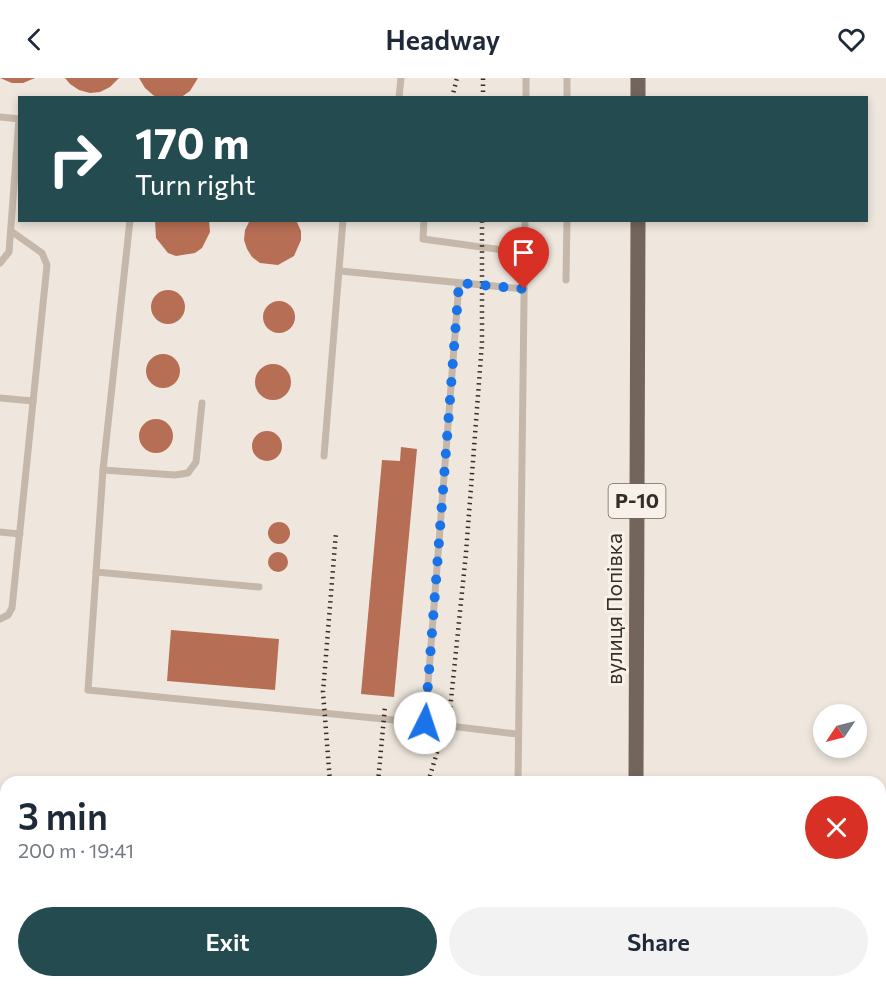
<!DOCTYPE html>
<html lang="en">
<head>
<meta charset="utf-8">
<style>
	body { margin:0; font-family:Commissioner,sans-serif; background:#f2f2f3; color:#1f2937; height:100vh; display:flex; flex-direction:column; font-size:22px; white-space:nowrap }
	* { box-sizing:border-box; margin:0 }
	p { font-size:20px; color:#747a83 }
	.icon { flex:none; width:33px; height:33px; fill:none; stroke:currentColor; stroke-width:2; stroke-linecap:round; stroke-linejoin:round }
	.map { position:relative; flex:1; overflow:hidden }
	.panel { position:absolute; left:0px; top:698px; width:886px; height:212px; display:flex; flex-direction:column; background:#fff; border-radius:18px 18px 0 0; box-shadow:0 3px 9px #0003 }
	.panel>* { flex:none }
	.top-card { position:absolute; left:18px; top:18px; width:850px; height:126px; border-radius:0px; box-shadow:0 3px 9px #0003; background:#244c50; color:#fff; overflow:hidden }
	.needle { width:39px; rotate:235deg }
	.fabs { position:absolute; left:813px; top:626px; display:grid; gap:12px }
	.fabs a { display:grid; place-items:center; width:54px; height:54px; border-radius:50%; background:#fff; box-shadow:0 3px 9px #0003; font-size:30px }
	.pin { position:absolute; display:grid; place-items:center; width:51px; height:51px; color:#fff; margin:-62px -26px; border-radius:50% 50% 50% 0; rotate:-45deg; box-shadow:0 0 6px #0007 }
	.pin .icon { rotate:45deg }
	.me { position:absolute; width:66px; margin:-33px; rotate:4deg; stroke-linejoin:round; filter:drop-shadow(0 0 4px #0008) }
	.turn { display:flex; align-items:center; gap:21px; height:126px; padding:0 18px; font-size:27px }
	.turn .icon { width:78px; height:78px; stroke-width:2.5 }
	.turn b { display:block; font-size:42px; line-height:51px }
	.round { display:grid; place-items:center; flex:none; width:63px; height:63px; border-radius:32px; background:#f2f2f3 }
	.summary { display:flex; align-items:center; justify-content:space-between; height:102px; padding:0 18px }
	h1 { font-size:36px; font-weight:600; line-height:45px }
	.action { display:flex; gap:12px; margin-top:auto; padding:12px 18px }
	.action a { flex:1; height:69px; border-radius:36px; background:#244c50; color:#fff; font-size:24px; font-weight:600; line-height:69px; text-align:center }
	.action a+a { background:#f2f2f3; color:#1f2937 }
	header { display:flex; justify-content:space-between; align-items:center; height:78px; padding:0 18px; background:#fff; font-size:27px; font-weight:600 }
	.map>svg:first-child { display:block }
	.building { fill:#b66e54 }
	.lines { fill:none; stroke-linecap:round; stroke-linejoin:round }
	.service { stroke:#c5b8ab; stroke-width:7 }
	.primary { stroke:#74655c; stroke-width:15 }
	.rail { stroke:#342d29; stroke-width:4.5; stroke-dasharray:1.5 4.5; stroke-linecap:butt }
	.route { stroke:#1a73e8; stroke-width:10; stroke-dasharray:0 18 }
	.labels { text-anchor:middle; stroke-width:6; stroke-linejoin:round; paint-order:stroke }
	.shield { fill:#f7f1e9; stroke:#6e6863; stroke-width:1.5 }
	.shield-label { font-size:20px; font-weight:bold; fill:#342d29 }
	.street-label { font-size:21px; fill:#342d29; stroke:#f7f1e9 }
</style>
</head>
<body>
<header><svg class="icon" aria-label="back" viewBox="0 0 24 24"><path d="M15 5l-7 7 7 7"/></svg>Headway<svg class="icon" aria-label="heart" viewBox="0 0 24 24"><path d="M12 20l-8-8c-3-5 5-10 8-4 3-6 11-1 8 4z"/></svg></header>
<div class="map">
<svg width="886" height="908" viewBox="0 0 886 908">
	<rect width="100%" height="100%" fill="#efe7dd"/>
	<g class="building">
		<polygon points="0,0 35,0 23,5 12,5"/>
		<polygon points="65,0 119,0 110,9 100,14 90,15 79,12 70,6"/>
		<polygon points="139,0 198,0 190,13 180,20 158,20 153,17 145,10"/>
		<polygon points="155,142 209,142 210,154 202,170 195,175 176,178 168,175 156,160"/>
		<polygon points="250,142 296,142 301,153 301,162 294,178 278,187 260,185 252,179 247,171 244,162 245,152"/>
		<circle cx="168" cy="229" r="17"/>
		<circle cx="279" cy="239" r="16"/>
		<circle cx="163" cy="293" r="17"/>
		<circle cx="273" cy="304" r="18"/>
		<circle cx="156" cy="358" r="17"/>
		<circle cx="267" cy="368" r="15"/>
		<polygon points="401,369 417,371 394,619 361,616 382,382 400,383"/>
		<circle cx="279" cy="455" r="11"/>
		<circle cx="278" cy="484" r="10"/>
		<polygon points="171,552 279,561 275,612 167,603"/>
	</g>
	<g class="lines">
		<g class="service">
			<polyline points="399,20 401,0"/>
			<polyline points="526,20 526,0"/>
			<polyline points="567,20 567,0"/>
			<polyline points="0,39 20,41"/>
			<polyline points="130,142 103,392 88,612 425,645"/>
			<polyline points="424,142 423,161 524,175"/>
			<polyline points="0,185 9,174 19,41"/>
			<polyline points="340,193 524,211"/>
			<polyline points="566,202 567,142"/>
			<polyline points="459,205 425,645 517,656"/>
			<polyline points="0,320 33,323"/>
			<polyline points="324,378 343,142"/>
			<polyline points="103,392 175,397 188,395 196,384 202,325"/>
			<polyline points="0,454 20,456"/>
			<polyline points="96,494 259,509"/>
			<polyline points="0,541 8,537 12,530 47,187 42,175 11,153"/>
			<polyline points="518,704 525,142"/>
			<polyline points="424,908 427,903"/>
		</g>
		<g class="primary">
			<polyline points="638,20 638,0"/>
			<polyline points="636,704 638,142"/>
			<polyline points="635,908 635,903"/>
		</g>
		<g class="rail">
			<polyline points="452,20 457,0"/>
			<polyline points="483,20 483,0"/>
			<polyline points="330,704 323,614 336,454"/>
			<polyline points="378,704 385,628"/>
			<polyline points="428,704 450,632 466,475 482,265 482,142"/>
			<polyline points="326,908 327,903"/>
			<polyline points="342,908 344,903"/>
			<polyline points="355,908 357,903"/>
		</g>
	</g>
	<g class="lines">
		<polyline class="route" points="425,645 459,205 524,211"/>
	</g>
	<g class="labels">
		<rect class="shield" x="608.5" y="406" width="57" height="34" rx="4.5"/>
		<g class="shield-label">
			<text x="637" y="430">Р-10</text>
		</g>
		<g class="street-label">
			<text transform="translate(615 531) rotate(-90)" y="7">вулиця Попівка</text>
		</g>
	</g>
</svg>
<div class="fabs">
<a><svg class="needle" viewBox="-14 -14 28 28"><path d="M0-13l5 13h-10z" fill="#e53935"/><path d="M0 13l5-13h-10z" fill="#747a83"/></svg></a>
</div>
<div class="pin" style="left:524px;top:211px;background:#d93025"><svg class="icon" aria-label="arrive" viewBox="0 0 24 24"><path d="M6 21V4h12l-3 4 3 4H6"/></svg></div>
<svg class="me" style="left:425px;top:645px" viewBox="-20 -20 40 40"><circle r="19" fill="#fff"/><path d="M0-13L10 11 0 6-10 11z" fill="#1a73e8"/></svg>
<div class="top-card">
<div class="turn"><svg class="icon" aria-label="right" viewBox="0 0 24 24"><path d="M7 20v-9h11M14 6l5 5-5 5"/></svg><div><b>170 m</b>Turn right</div></div>
</div>
<section class="panel">
<div class="summary"><div><h1>3 min</h1><p>200 m · 19:41</p></div><a class="round" style="background:#d93025;color:#fff"><svg class="icon" aria-label="close" viewBox="0 0 24 24"><path d="M6 6l12 12M18 6L6 18"/></svg></a></div>
<div class="action"><a>Exit</a><a>Share</a></div>
</section>
</div>
</body>
</html>
